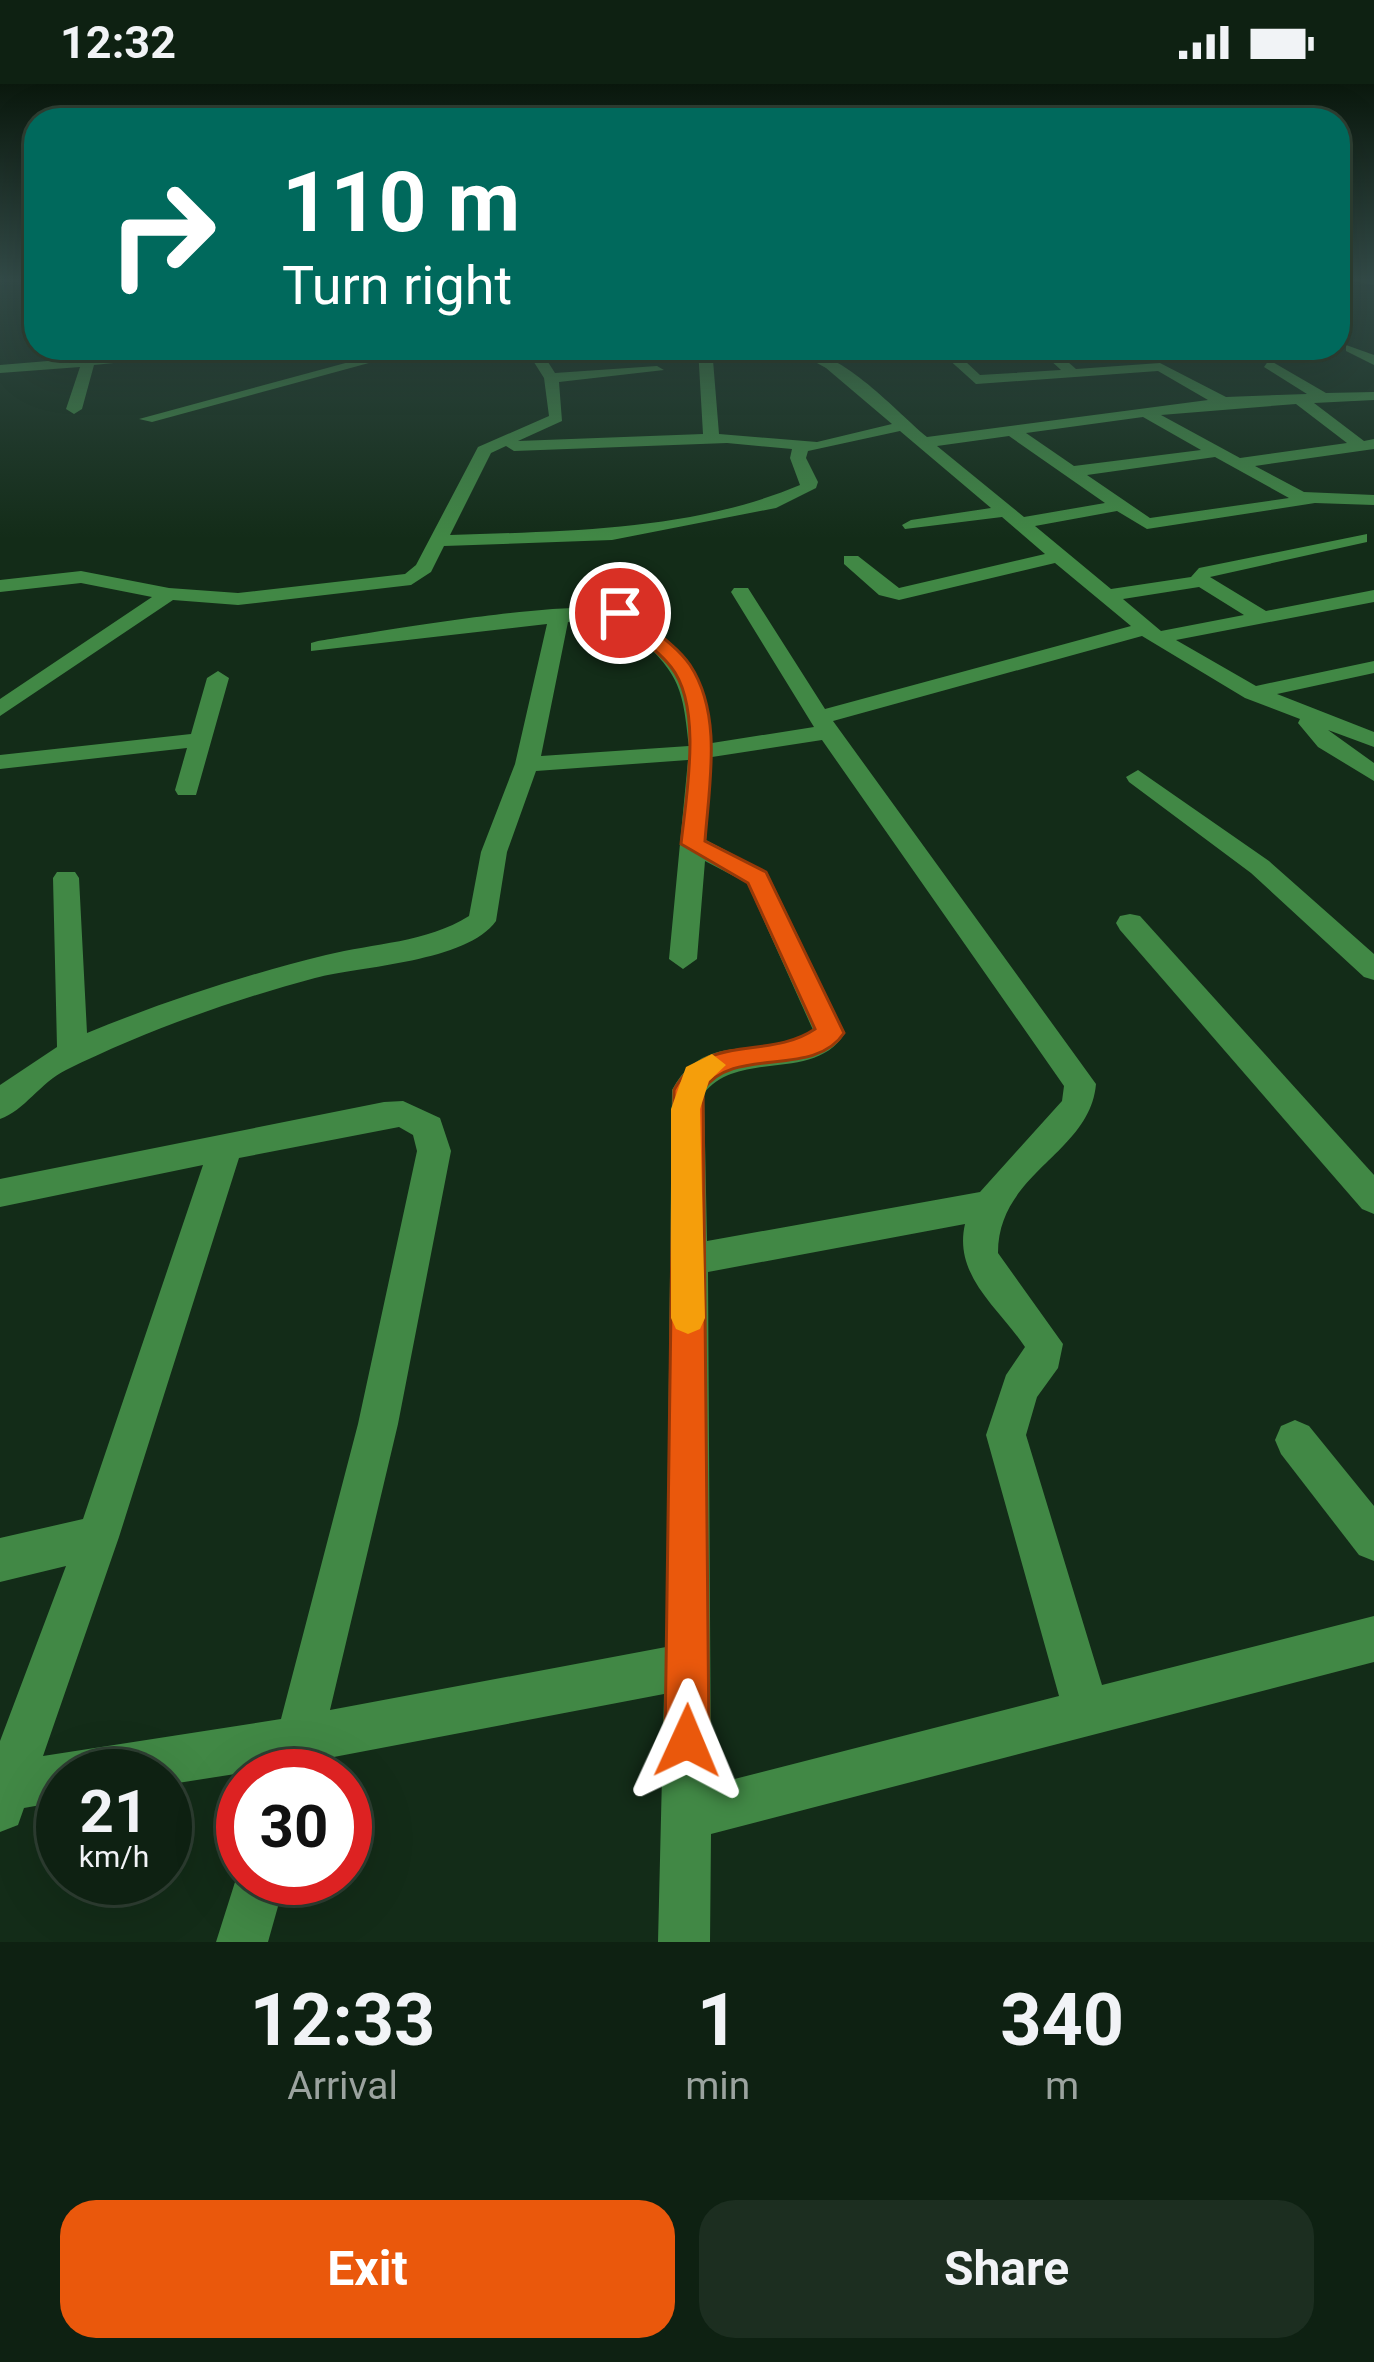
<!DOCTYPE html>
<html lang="en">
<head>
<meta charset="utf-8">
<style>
	body { margin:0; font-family:Roboto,sans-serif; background:#1c2e20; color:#f1f3f6; height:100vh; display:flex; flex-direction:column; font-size:45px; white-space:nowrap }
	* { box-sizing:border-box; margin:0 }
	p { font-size:39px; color:#9ba39f }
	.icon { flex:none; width:66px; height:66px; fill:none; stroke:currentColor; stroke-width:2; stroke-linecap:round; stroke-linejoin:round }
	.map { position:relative; height:1858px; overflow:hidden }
	.sheet { display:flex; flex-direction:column; background:#0e2112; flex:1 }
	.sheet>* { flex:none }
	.hud { position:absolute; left:24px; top:24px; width:1326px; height:252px; border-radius:36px; box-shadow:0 12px 48px #0002,0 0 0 3px #2e3e32; background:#00695c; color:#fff; overflow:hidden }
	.speed { position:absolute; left:36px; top:1665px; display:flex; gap:24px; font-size:60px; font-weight:700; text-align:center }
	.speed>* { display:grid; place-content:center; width:156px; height:156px; border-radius:50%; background:#0e2112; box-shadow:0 12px 48px #0002,0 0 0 3px #2e3e32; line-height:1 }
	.speed small { font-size:30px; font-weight:400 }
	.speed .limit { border:18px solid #d22; background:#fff; color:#111 }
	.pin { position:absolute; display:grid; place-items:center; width:102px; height:102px; color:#fff; margin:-51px; border:6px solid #fff; border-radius:50%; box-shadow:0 3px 12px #0007 }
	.me { position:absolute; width:132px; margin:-66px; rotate:1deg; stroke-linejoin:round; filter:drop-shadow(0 0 9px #0008) }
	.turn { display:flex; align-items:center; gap:42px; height:252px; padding:0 60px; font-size:54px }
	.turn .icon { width:156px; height:156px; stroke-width:2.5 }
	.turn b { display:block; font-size:84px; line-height:102px }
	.eta { display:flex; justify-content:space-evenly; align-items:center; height:204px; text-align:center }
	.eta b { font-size:72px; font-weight:700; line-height:84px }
	.primary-button { display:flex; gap:24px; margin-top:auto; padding:24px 60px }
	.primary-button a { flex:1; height:138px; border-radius:36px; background:#ea580c; color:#fff; font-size:48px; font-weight:700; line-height:138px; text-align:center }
	.primary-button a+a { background:#1c2e20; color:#f1f3f6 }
	.status { display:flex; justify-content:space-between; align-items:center; height:84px; padding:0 60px; background:#0e2112; direction:ltr }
	.status svg { height:33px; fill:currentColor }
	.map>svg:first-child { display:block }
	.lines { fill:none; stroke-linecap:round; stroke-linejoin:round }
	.minor { fill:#418845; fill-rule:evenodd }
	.route { fill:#ea580c; stroke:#983908; stroke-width:3 }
	.slow { fill:#f59e0b }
</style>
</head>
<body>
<div class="status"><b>12:32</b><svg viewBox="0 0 49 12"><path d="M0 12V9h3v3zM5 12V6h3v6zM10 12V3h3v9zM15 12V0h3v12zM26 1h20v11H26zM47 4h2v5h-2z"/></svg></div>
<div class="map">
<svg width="1374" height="1858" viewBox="0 0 1374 1858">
	<rect width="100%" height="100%" fill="#132c18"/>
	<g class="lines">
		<g class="minor">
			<polygon points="1341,195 1374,195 1374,201"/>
			<polygon points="1346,261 1374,271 1374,281 1346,267"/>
			<polygon points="204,264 261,264 94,281 82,325 74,330 66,325 80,283 0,289 0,281"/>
			<polygon points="401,264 424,264 152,338 139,335"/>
			<path d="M525 264H539L555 289 657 282 664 286 559 298 562 337 518 357 703 350 698 264H712L719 350 817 358 892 340 826 284 790 264C841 264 890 322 927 353L1208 316 1158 287 976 300 936 264H951L980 291 1061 286 1037 264H1052L1076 285 1160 279 1226 313 1307 310 1264 283 1269 276 1326 309 1374 308V316L1314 319 1364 357 1374 355V365L1255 382 1304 408 1374 411V421L1315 419 1147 445 1117 427 1035 442 1111 505 1191 493 1199 484 1367 450V458L1210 493 1266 527 1374 506V518L1176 556 1256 602 1374 577V589L1277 610 1374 648V663L1328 646 1374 679V697L1318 663 1298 639 1300 635 1245 614 1142 552 833 637 1096 1000C1090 1070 998 1088 998 1169L1063 1260 1058 1284 1037 1313 1026 1351 1102 1601 1374 1532V1578L711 1750 710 1858H658L664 1610 318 1676 314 1692H266L267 1685 165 1701V1692H63V1717L24 1724 18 1741 0 1748V1657L66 1482 0 1498V1454L83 1435 203 1081 0 1123V1095L384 1018 403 1017 440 1034 451 1067 398 1340 330 1626 666 1563 672 1006C707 941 770 980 813 946L747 799 705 777 697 875 683 885 669 875 688 676 536 687 507 768 496 837C467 878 361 882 315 894 229 917 143 948 66 986 41 998 24 1027 0 1035V1001L57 963 53 794 57 788H75L79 794 87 949C165 917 245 891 326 871 374 859 426 859 469 832L481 768 515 680 547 540 311 567V559L318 557C375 549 596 508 637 530 647 535 656 547 664 554 699 586 706 613 712 659L814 643 731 508 734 504H748L825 625 1131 542 1055 479 899 516 879 511 844 480V472H858L899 504 1045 470 1002 433 905 445 902 441 911 436 991 424 900 347 808 367 806 374 818 398 816 404 776 424 612 456 444 462 431 488 411 501 238 521 173 516 0 632V615L152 513 81 499 0 508V496L81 487 169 504 238 509 405 490 416 481 478 363 549 332 544 294ZM1296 320 1347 359 1240 374 1161 331ZM1143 333 1201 366 1074 382 1026 349ZM1009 352 1105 419 1024 433 937 362ZM727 359 792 365 790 374 800 401C691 447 567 447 450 451L491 369 506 362 514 367ZM1215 373 1289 414 1150 434 1087 391ZM1199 503 1244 531 1161 547 1123 515ZM611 535C625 539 632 547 643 557 682 594 683 610 689 662L541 672 568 538ZM822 656 1064 1002 1062 1017 980 1108 707 1157 704 1009C739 965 815 999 845 949L767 788 706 756 712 673ZM399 1043 413 1051 417 1067 358 1340 281 1635 43 1672 119 1453 239 1074ZM965 1140C953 1192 999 1224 1025 1263L1006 1291 986 1351 1059 1612 711 1701 708 1188Z"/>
			<polygon points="218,587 229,594 196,711 178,711 175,706 187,664 0,685 0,671 191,650 207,594"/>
			<polygon points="1138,686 1269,777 1374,870 1374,896 1364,893 1251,789 1129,698 1126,693"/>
			<polygon points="1130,830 1140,832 1374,1091 1374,1130 1362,1125 1120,846 1116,839 1120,832"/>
			<polygon points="1295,1336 1309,1342 1374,1422 1374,1477 1359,1471 1281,1370 1275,1356 1281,1342"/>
			<polygon points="242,1776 243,1794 286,1794 268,1858 216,1858"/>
		</g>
	</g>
	<linearGradient id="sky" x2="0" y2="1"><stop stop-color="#0a180d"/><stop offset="0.43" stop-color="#334b48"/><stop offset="1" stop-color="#334b48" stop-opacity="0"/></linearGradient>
	<rect width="1374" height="455" fill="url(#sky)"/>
	<path class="route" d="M613 525H626C646 542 676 560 690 581 723 631 709 701 705 757L766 788 844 949C814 995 733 961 703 1006L709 1657 702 1672 687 1679 672 1672 665 1657 674 1006C705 947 768 977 815 945L748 799 681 760C686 713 703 623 671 583 656 564 632 549 613 533Z"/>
	<polygon class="slow" points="712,970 726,981 709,997 700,1025 705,1234 700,1245 688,1250 676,1245 671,1234 671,1025 686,983"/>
</svg>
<div class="speed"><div>21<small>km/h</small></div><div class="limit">30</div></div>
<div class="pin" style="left:620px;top:529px;background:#d93025"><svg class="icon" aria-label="arrive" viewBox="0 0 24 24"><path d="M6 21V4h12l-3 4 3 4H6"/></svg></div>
<svg class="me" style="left:687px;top:1657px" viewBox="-20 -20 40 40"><path d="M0-17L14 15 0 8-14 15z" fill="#ea580c" stroke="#fff" stroke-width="4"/></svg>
<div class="hud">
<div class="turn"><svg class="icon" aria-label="right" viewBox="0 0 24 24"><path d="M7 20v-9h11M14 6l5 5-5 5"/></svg><div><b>110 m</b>Turn right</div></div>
</div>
</div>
<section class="sheet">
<div class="eta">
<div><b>12:33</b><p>Arrival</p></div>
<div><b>1</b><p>min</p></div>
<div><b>340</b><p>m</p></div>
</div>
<div class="primary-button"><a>Exit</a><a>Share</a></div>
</section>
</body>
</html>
